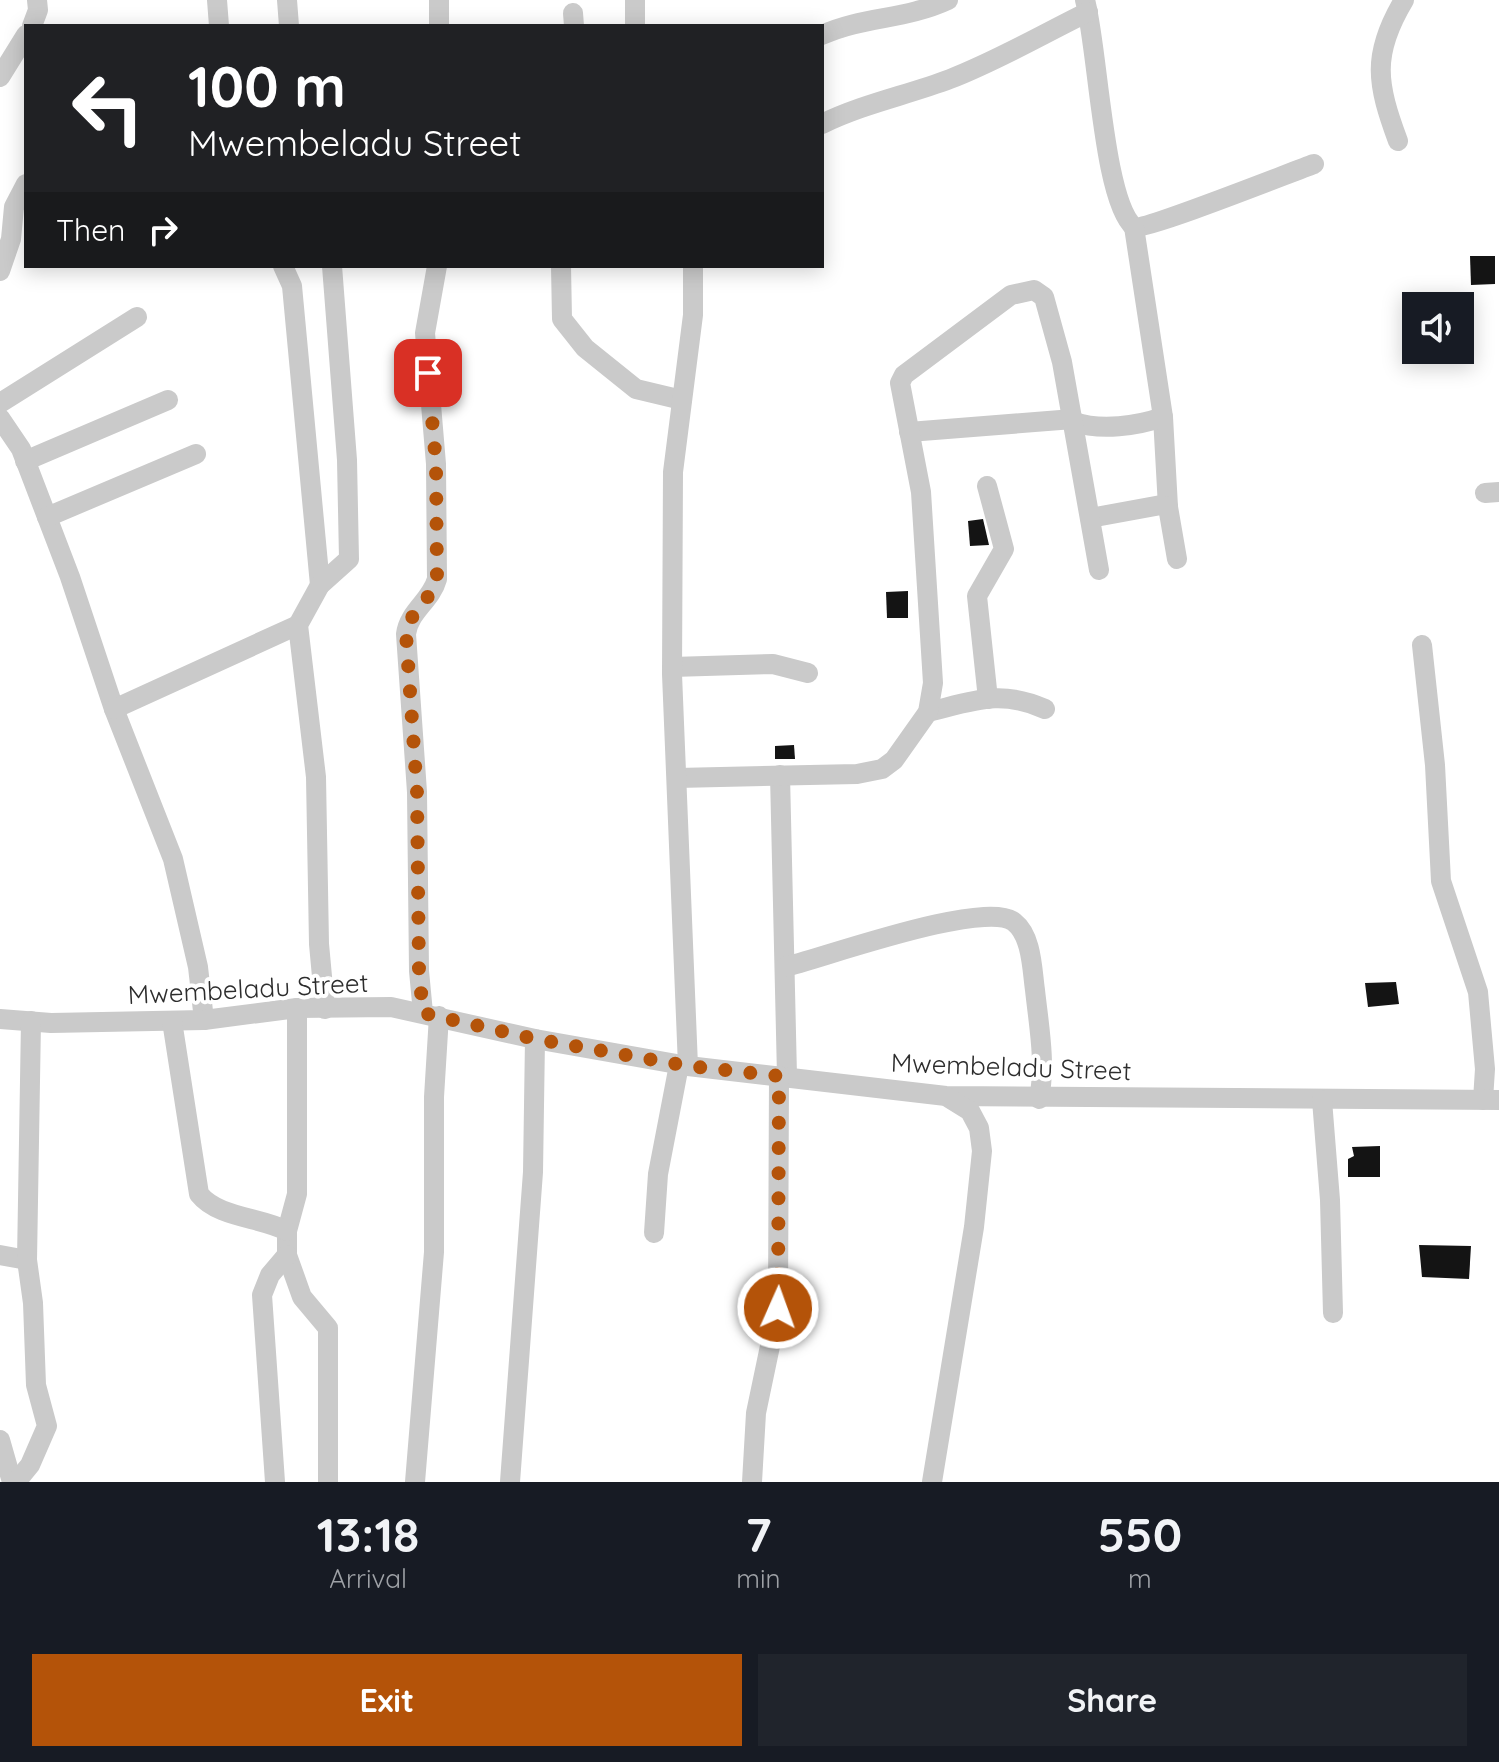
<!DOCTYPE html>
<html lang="en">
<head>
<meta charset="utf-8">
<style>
	body { margin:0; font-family:Quicksand,sans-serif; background:#20242c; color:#f1f3f6; height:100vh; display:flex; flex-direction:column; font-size:30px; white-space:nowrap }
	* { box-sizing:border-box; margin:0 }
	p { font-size:26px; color:#9ea1a6 }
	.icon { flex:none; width:44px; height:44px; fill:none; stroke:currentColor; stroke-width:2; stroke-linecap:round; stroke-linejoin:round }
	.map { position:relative; height:1482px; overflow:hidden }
	.side { display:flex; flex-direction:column; background:#171b24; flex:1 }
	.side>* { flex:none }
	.top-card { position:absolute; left:24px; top:24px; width:800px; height:244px; border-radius:0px; box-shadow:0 4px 20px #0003; background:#202124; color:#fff; overflow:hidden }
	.tools { position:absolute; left:1402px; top:292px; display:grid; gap:16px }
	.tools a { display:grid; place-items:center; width:72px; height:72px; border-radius:0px; background:#171b24; box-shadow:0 4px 20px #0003; font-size:40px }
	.pin { position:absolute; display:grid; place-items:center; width:68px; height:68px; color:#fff; margin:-34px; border-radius:16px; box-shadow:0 4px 12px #0006 }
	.me { position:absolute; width:88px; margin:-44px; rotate:2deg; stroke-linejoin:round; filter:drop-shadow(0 0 6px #0008) }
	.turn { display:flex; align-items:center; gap:28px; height:168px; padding:0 32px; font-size:36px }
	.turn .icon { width:104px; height:104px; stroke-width:2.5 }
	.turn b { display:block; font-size:56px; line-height:68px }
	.then { display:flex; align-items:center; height:76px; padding:0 32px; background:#0003; gap:16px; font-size:30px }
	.eta { display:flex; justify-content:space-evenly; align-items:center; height:136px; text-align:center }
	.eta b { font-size:48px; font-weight:700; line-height:56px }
	.cta { display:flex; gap:16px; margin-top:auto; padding:16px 32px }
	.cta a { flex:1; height:92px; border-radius:0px; background:#b45309; color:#fff; font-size:32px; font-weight:700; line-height:92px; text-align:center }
	.cta a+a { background:#20242c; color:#f1f3f6 }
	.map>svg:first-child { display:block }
	.building { fill:#141414 }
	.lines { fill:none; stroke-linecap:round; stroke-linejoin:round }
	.minor { stroke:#cacaca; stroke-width:20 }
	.route { stroke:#b45309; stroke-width:14; stroke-dasharray:0 25.2 }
	.labels { text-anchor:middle; stroke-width:8; stroke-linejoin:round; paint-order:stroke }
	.street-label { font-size:26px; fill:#2d2d2d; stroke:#fff }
</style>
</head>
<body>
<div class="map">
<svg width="1499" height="1482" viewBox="0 0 1499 1482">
	<rect width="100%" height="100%" fill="#fff"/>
	<g class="building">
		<polygon points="1470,256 1495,256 1495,284 1471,285"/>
		<polygon points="983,519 989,545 970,546 968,521"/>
		<polygon points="908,591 908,618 887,618 886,592"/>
		<polygon points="794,745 795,759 775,759 775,746"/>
		<polygon points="1396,982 1399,1004 1368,1007 1365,983"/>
		<polygon points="1380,1146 1380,1177 1348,1177 1348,1159 1354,1156 1352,1147"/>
		<polygon points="1419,1245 1471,1246 1469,1279 1422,1277"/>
	</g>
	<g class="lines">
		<g class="minor">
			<polyline points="217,0 219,26"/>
			<polyline points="287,0 289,26"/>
			<polyline points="439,0 439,26"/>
			<path d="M1085 0C1098 47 1103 201 1134 227 1146 230 1289 173 1314 164"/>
			<polyline points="573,13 574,26"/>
			<polyline points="32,26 38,10 37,0"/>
			<polyline points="635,26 635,0"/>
			<path d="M822 35C864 16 905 20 948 0"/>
			<polyline points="0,77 26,35"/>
			<path d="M822 124C862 104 908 95 950 79 999 60 1041 35 1088 12"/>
			<path d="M1398 141C1377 84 1371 55 1404 0"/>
			<polyline points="1134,227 1163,417 1168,507"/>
			<polyline points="283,266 292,286 320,585"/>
			<polyline points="561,266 562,319 585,348 636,389 682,400"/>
			<polyline points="0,271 11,239 14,207 26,184"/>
			<polyline points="0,403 137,317"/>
			<polyline points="0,418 21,449 70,577 114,709 173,859 198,967 204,1020"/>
			<path d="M1074 422C1101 431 1137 426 1163 417"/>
			<polyline points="909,432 1073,419"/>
			<polyline points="25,461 168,400"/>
			<polyline points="987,486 1004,549 977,596 988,699"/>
			<polyline points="1485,493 1499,492"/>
			<polyline points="47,517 196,454"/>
			<polyline points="1090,518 1161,505 1168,507 1177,559"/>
			<polyline points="1422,645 1435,765 1441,881 1478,992 1485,1069 1483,1100"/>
			<polyline points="672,667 773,664 808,673"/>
			<polyline points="114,709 298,625"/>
			<path d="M928 712C974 701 1000 689 1045 709"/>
			<polyline points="780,775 787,1076"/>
			<polyline points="677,778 857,774 882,769 894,760 928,712 933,683 921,492 900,383 904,375 1011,295 1034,290 1044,297 1062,362 1099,570"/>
			<path d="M785 967C823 958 985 899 1014 922 1032 936 1032 969 1035 990 1039 1027 1046 1063 1039 1099"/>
			<polyline points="297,1008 297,1194 287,1231 287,1255 302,1297 328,1328 328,1482"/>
			<polyline points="325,1009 319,944 316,777 298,625 320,585 349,559 347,460 332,266"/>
			<path d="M423 1013 419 971 417 792 406 634C409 611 431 601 437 579L436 464 425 333 437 266"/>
			<polyline points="0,1019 51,1023 204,1020 297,1008 391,1007 535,1039 688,1066 946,1096 1499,1100"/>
			<path d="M172 1021 199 1194C218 1218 261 1217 287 1231"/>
			<polyline points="688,1066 672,674 673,472 693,315 693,266"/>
			<polyline points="1322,1100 1330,1200 1333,1313"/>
			<polyline points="654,1233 658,1174 679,1065"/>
			<polyline points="0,1255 27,1260"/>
			<polyline points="0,1440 12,1482"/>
			<polyline points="16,1482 30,1465 47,1426 36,1385 33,1303 27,1260 31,1021"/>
			<polyline points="275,1482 262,1295 270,1275 287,1255"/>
			<polyline points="415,1482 434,1252 434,1097 439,1016"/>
			<polyline points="510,1482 533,1172 535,1039"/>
			<polyline points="752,1482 756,1413 778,1308 779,1076"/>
			<polyline points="932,1482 974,1227 982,1151 979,1128 970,1111 949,1098"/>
		</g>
	</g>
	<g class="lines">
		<path class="route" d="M428 373 436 464 437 579C431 601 409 611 406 634L417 792 419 971 423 1013 535 1039 688 1066 779 1076 778 1308"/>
	</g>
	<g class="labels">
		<g class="street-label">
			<text transform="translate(248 989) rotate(-3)" y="9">Mwembeladu Street</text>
			<text transform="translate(1011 1067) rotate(2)" y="9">Mwembeladu Street</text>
		</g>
	</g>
</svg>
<div class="tools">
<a><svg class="icon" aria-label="sound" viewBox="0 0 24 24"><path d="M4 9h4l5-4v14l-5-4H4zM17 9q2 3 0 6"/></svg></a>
</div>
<div class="pin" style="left:428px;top:373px;background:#d93025"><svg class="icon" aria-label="arrive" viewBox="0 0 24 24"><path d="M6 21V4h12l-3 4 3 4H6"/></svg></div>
<svg class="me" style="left:778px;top:1308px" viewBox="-20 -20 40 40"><circle r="17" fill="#b45309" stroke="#fff" stroke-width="3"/><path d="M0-11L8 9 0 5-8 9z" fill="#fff"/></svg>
<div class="top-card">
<div class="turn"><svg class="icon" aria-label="left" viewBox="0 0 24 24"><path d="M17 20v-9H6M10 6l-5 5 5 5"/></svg><div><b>100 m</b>Mwembeladu Street</div></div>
<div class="then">Then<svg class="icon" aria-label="right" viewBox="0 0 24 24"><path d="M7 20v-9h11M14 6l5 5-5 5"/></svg></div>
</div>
</div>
<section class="side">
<div class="eta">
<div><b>13:18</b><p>Arrival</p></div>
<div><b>7</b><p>min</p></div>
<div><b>550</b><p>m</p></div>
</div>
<div class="cta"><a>Exit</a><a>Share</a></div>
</section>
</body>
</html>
